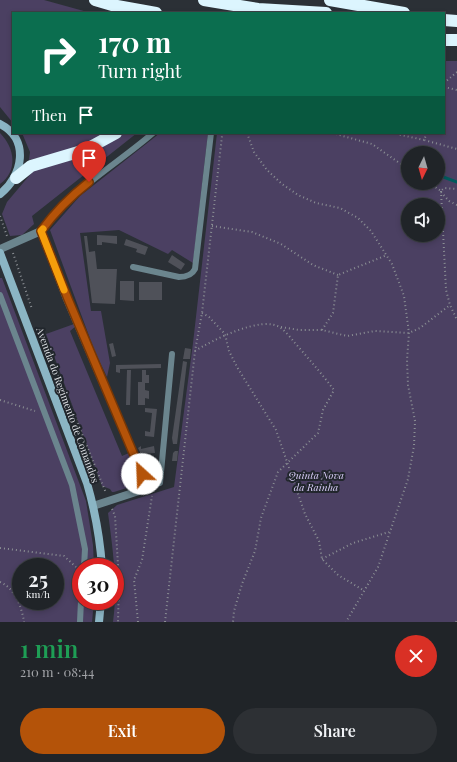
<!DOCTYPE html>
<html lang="en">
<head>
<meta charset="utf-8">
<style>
	body { margin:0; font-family:"Playfair Display",serif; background:#2d3034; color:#f1f3f6; height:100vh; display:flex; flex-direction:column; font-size:15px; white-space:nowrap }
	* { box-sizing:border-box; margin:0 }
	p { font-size:13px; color:#a2a4a8 }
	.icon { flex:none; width:22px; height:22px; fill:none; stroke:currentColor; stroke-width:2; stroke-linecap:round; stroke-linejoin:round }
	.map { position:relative; height:622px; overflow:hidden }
	.side { display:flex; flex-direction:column; background:#202428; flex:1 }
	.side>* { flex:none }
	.banner { position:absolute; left:12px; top:12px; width:433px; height:122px; border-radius:0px; box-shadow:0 2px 6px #0003,0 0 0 1px #3d4145; background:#0b6e4f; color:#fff; overflow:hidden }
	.needle { width:26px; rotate:185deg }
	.controls { position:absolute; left:401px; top:146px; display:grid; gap:8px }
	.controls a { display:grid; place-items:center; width:44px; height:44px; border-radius:50%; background:#202428; box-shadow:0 2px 6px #0003,0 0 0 1px #3d4145; font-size:20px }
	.speed { position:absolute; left:12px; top:558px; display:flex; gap:8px; font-size:20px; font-weight:700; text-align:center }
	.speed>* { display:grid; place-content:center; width:52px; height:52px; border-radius:50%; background:#202428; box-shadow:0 2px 6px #0003,0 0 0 1px #3d4145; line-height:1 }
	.speed small { font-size:10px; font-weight:400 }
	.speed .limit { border:6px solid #d22; background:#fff; color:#111 }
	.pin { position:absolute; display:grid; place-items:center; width:34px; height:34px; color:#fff; margin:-41px -17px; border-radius:50% 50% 50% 0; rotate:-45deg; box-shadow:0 0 4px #0007 }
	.pin .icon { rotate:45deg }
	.me { position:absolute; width:44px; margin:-22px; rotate:335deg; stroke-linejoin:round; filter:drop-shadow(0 0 3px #0008) }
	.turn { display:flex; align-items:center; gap:14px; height:84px; padding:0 20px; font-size:18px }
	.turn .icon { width:52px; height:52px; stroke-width:2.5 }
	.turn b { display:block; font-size:28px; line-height:34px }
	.then { display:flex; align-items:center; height:38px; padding:0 20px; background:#0003; gap:8px; font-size:15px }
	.round { display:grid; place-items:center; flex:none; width:42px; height:42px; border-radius:21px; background:#2d3034 }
	.headline { display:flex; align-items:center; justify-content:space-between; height:68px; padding:0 20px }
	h1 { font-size:24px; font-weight:600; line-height:30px; color:#1e9e55 }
	.action { display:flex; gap:8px; margin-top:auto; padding:8px 20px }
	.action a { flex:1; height:46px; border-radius:24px; background:#b45309; color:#fff; font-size:16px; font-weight:600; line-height:46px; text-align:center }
	.action a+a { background:#2d3034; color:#f1f3f6 }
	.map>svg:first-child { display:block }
	.green { fill:#4b4062; fill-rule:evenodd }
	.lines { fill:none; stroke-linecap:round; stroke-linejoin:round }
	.stream { stroke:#005a5c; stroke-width:3 }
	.building { fill:#4f5159 }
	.path { stroke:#8b8f94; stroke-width:2; stroke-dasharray:1 3; stroke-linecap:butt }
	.lane { stroke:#6b858e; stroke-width:6 }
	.street { stroke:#6b858e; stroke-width:8 }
	.secondary { stroke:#8bb5c4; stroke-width:8 }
	.highway { stroke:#dcf5fe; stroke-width:12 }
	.route-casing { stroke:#753606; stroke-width:10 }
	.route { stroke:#b45309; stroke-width:7 }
	.slow { stroke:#f59e0b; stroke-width:7 }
	.labels { text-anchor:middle; stroke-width:4; stroke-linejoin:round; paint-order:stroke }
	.street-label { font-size:10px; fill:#dbdee2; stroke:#21262c }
	.park-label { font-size:10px; font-style:italic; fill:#d9ccf8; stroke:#21262c }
</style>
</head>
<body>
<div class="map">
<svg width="457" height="622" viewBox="0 0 457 622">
	<rect width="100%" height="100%" fill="#2b3036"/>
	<g class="green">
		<polygon points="0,0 44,0 91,13 13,13 13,123 0,107"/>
		<path d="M444 61H457V622H113C118 585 113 551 108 513L117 505 174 487 193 343 217 133H444ZM408 153H438V183H408ZM408 205H438V235H408Z"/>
		<path d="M0 133C15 148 18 171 0 184Z"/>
		<path d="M22 133H106C83 147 55 154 29 160L30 152Z"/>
		<polygon points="119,133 137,133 32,216 34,224 22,235 10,236 2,214 7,202 34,170"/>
		<polygon points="160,133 208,133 193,263 172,250 168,254 119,230 80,233 91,311 101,311 110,363 107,377 95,352 50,230 80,196"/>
		<path d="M0 278H2L86 501 93 545 94 567H81V601H94L92 622H0ZM21 567H55V601H21Z"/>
		<polygon points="74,324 76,326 70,331 122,456 129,453 136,478 136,485 114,492 112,492 110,489 102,486 46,334"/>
	</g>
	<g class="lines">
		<polyline class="stream" points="438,175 457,182"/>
	</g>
	<g class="building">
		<polygon points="97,235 117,236 117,244 102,242 102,245 97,245"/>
		<polygon points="84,236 87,236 89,252 95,251 97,269 117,269 115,304 92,303"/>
		<polygon points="126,239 148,247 145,255 136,252 137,249 124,245"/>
		<polygon points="172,255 185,264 181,270 168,262"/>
		<polygon points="120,281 134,281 134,301 120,300"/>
		<rect x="139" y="282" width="23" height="18"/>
		<polygon points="113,343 116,356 112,357 109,344"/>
		<polygon points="185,348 191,349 190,359 183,359"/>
		<polygon points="183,361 187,362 177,444 173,444 172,438"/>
		<polygon points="161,364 161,368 120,369 120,373 116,372 116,365"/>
		<polygon points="127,370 131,370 130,405 126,405"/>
		<polygon points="142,370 146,370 146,375 149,375 149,383 145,383 145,390 149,391 149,399 145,398 145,405 138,405 138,382 142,382"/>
		<polygon points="145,408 157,409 154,437 145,436 145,431 150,432 152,413 145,412"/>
		<polygon points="141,446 141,449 154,446 155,453 141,454 138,448"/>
		<polygon points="175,451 178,451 177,461 172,461 173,453"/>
		<polygon points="145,463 156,464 156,473 148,473"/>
	</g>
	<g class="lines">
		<g class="path">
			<polyline points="444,83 457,72"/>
			<polyline points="444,87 457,90"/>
			<polyline points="247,133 254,152 267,170 282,184 298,195 316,203 340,208 358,218 371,231 392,264 404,296 409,333 407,360 408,385 415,421 414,446 408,479 378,567 346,622"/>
			<polyline points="332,133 372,144 408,169"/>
			<polyline points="392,133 424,140"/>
			<polyline points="427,133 424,140 457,149"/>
			<polyline points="429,183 441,191 444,188 457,189"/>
			<polyline points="441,191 446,290 450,305 457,320"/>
			<polyline points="441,192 449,201 457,205"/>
			<polyline points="0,216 7,236"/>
			<polyline points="212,226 252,232 281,244 313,265 338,275"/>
			<polyline points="13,253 32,309"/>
			<polyline points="202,313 209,317 225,334 229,351 237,367 276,430 305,514 319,541 322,559 338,575 363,590"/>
			<polyline points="281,327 299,330 322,330 347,336 375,331 409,333 420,328 450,305"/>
			<polyline points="322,330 333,313 338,275 387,255"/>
			<polyline points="43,338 106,493"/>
			<path d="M195 351C211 341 263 314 281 328 286 332 291 338 295 343 309 359 322 374 334 390L323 410 318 433 278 472 261 518 255 551 242 584 234 611 233 622"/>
			<polyline points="0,400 35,411"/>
			<polyline points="112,509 115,516 119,581 118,622"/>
			<polyline points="0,548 64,556 76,567"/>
			<polyline points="322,559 353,543 389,532"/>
			<path d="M0 582C15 588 22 608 24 622"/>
			<polyline points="138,622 134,580 142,560 152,496"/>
			<polyline points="165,622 195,351 202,313 222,136 225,133"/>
			<polyline points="456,622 457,620"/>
		</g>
		<g class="lane">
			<path d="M41 231C71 190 116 165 153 133"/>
			<path d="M133 267 179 277C186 277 192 275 195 269L211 133"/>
			<polyline points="0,295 72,485 85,549 84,567"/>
			<polyline points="148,488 160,483 172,354"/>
			<polyline points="80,622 81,601"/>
		</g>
		<polyline class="street" points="0,249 41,231 67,299 148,488 93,506"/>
		<g class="secondary">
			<path d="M0 124C30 139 23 176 0 194"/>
			<path d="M0 253 87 483C95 511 100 538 102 567"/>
			<polyline points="99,622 101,601"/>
		</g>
		<g class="highway">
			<polyline points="95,0 112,5 156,13"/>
			<polyline points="204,0 258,9 326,13"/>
			<polyline points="330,0 404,13"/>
			<polyline points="444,20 457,21"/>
			<polyline points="444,40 457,40"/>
			<polyline points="16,178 31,166 85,150 116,133"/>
		</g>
	</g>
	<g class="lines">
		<defs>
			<path id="route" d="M89 182C71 196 55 212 41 231L68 299 142 474"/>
		</defs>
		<use href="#route" class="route-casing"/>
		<use href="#route" class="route"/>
		<polyline class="slow" points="43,229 41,231 64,290"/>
	</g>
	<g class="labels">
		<g class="street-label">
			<text transform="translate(68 405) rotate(70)" y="4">Avenida do Regimento de Comandos</text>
		</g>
		<g class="park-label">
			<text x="316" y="479">Quinta Nova<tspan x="316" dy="12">da Rainha</tspan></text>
		</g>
	</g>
</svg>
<div class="controls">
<a><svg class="needle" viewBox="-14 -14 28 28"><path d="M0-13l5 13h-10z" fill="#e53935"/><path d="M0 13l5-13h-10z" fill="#a2a4a8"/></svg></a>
<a><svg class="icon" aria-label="sound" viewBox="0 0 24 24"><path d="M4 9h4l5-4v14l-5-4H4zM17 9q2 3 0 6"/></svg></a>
</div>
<div class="speed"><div>25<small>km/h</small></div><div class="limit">30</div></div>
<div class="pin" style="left:89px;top:182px;background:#d93025"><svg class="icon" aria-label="arrive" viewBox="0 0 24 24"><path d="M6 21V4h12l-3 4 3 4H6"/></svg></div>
<svg class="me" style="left:142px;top:474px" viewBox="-20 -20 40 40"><circle r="19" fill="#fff"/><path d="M0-13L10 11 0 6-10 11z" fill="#b45309"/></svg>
<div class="banner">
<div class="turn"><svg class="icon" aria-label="right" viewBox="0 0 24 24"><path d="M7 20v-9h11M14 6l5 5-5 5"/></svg><div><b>170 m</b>Turn right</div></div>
<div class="then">Then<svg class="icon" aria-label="arrive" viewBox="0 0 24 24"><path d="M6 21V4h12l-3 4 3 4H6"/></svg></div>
</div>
</div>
<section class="side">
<div class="headline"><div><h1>1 min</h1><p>210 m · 08:44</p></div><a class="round" style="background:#d93025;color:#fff"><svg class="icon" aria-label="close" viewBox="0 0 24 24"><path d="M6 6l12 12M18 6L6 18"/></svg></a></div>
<div class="action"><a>Exit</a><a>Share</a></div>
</section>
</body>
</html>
